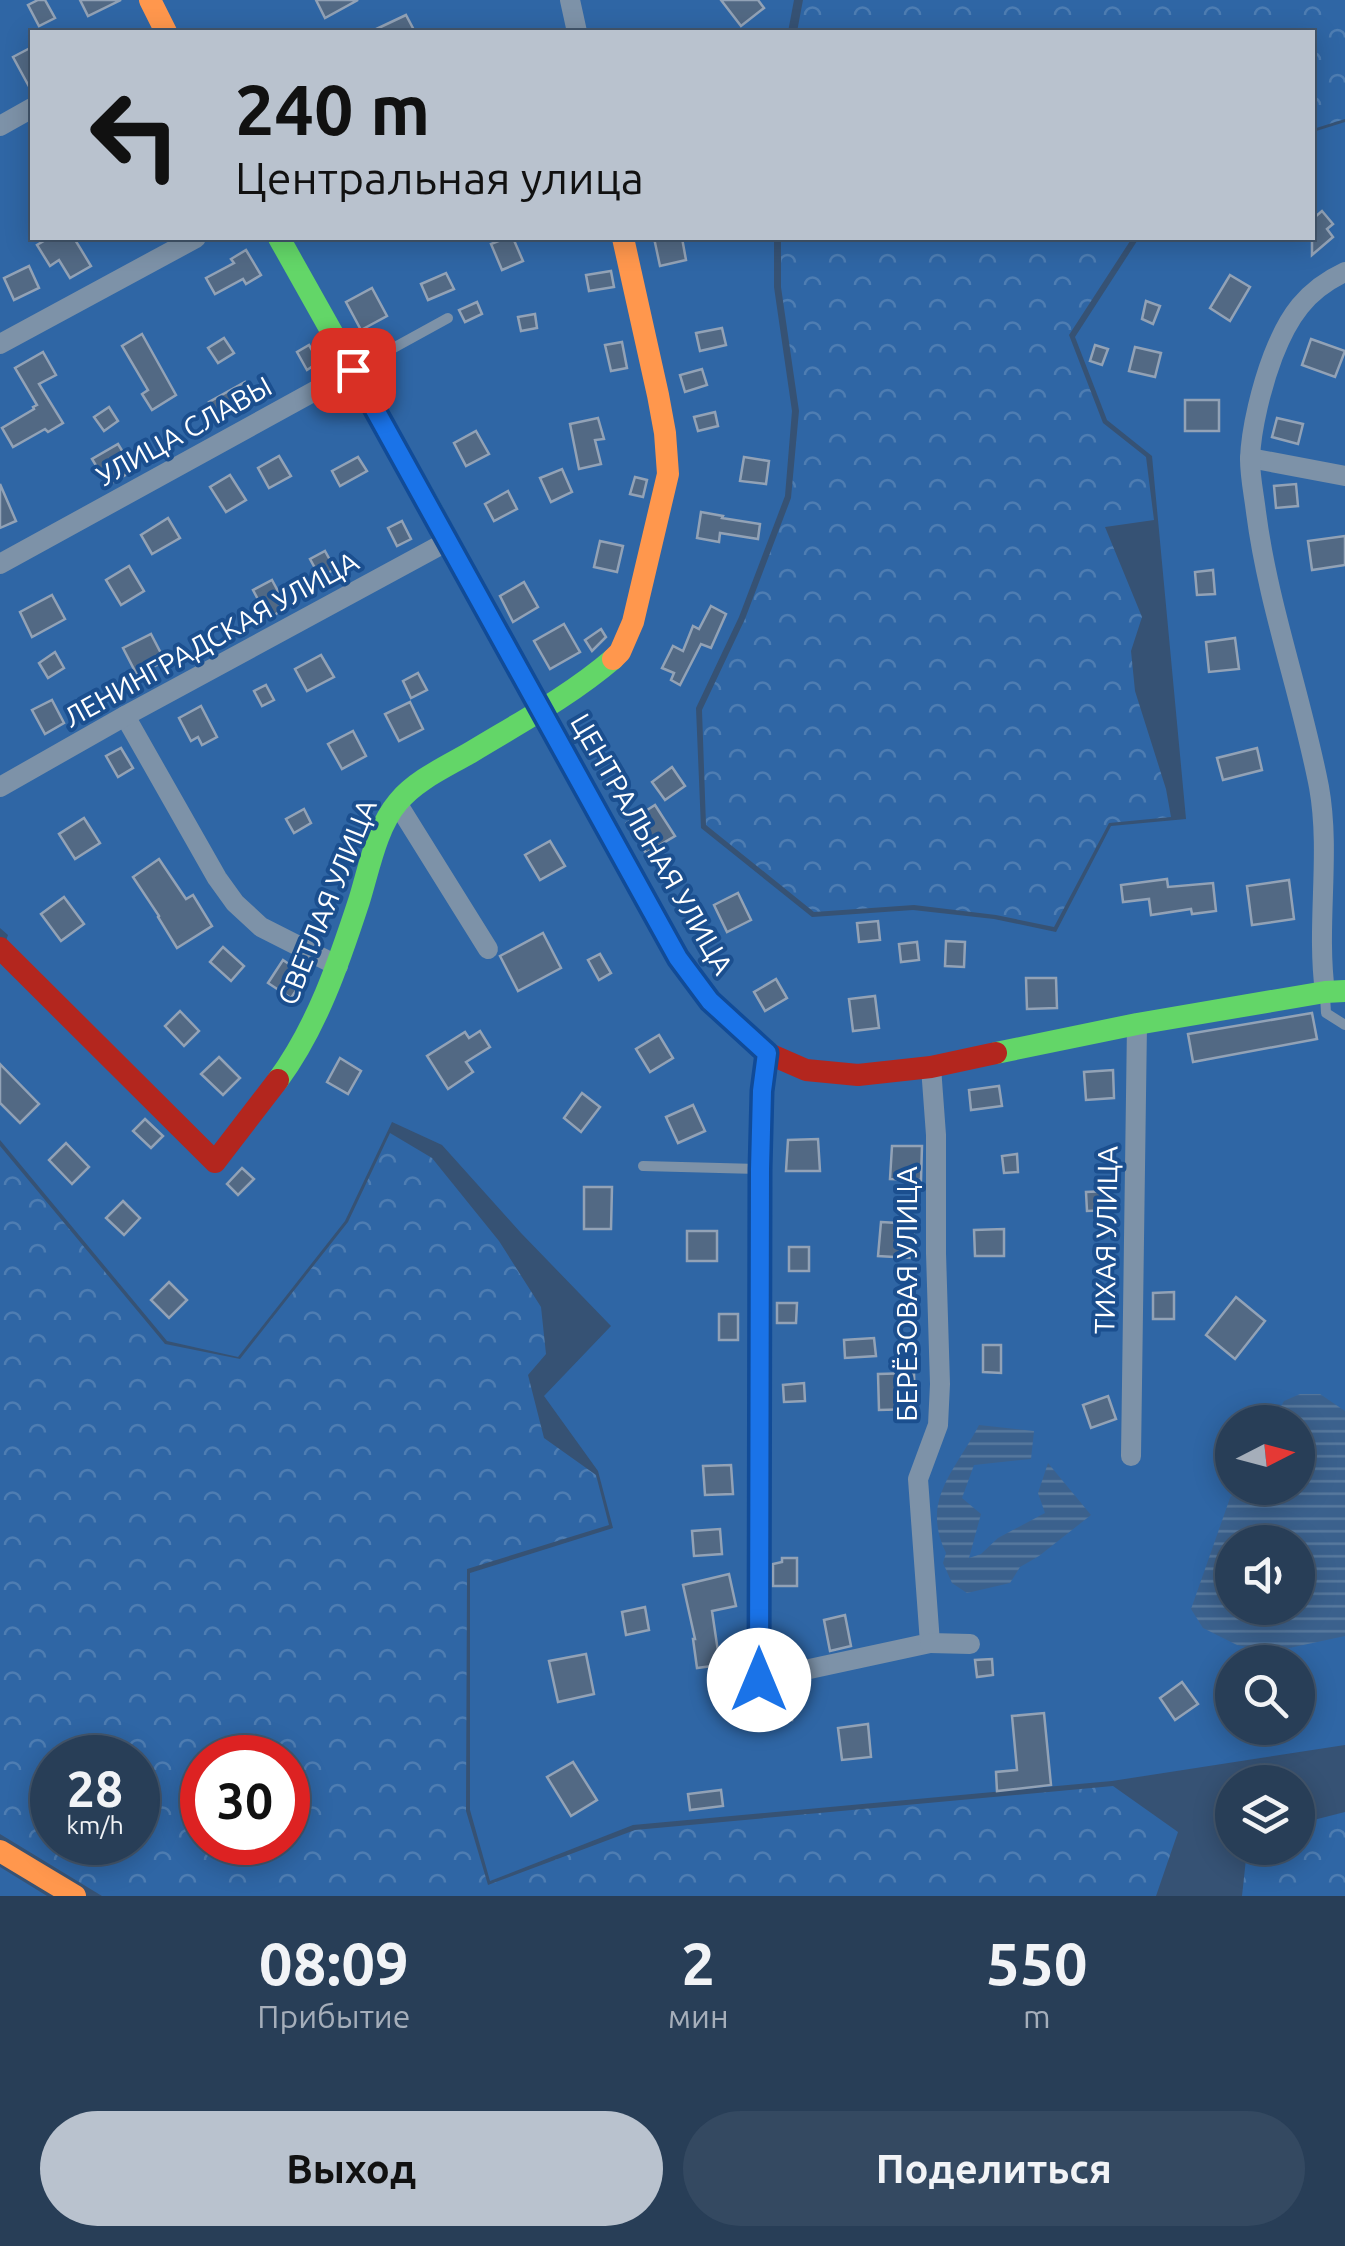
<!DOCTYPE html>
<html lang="ru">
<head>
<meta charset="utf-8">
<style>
	body { margin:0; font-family:Ubuntu,sans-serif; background:#344961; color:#f1f3f6; height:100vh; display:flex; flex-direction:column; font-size:38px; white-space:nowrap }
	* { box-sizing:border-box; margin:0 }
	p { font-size:32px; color:#a5aeba }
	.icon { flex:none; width:55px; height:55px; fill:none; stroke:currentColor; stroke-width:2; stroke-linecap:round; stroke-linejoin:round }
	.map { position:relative; height:1896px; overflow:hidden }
	.details { display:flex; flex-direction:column; background:#283e57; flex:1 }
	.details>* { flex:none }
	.guide { position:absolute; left:30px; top:30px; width:1285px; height:210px; border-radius:0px; box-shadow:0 5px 25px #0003,0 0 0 2px #44576d; background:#b9c2ce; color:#111; overflow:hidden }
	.needle { width:65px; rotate:84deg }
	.fabs { position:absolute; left:1215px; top:1405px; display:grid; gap:20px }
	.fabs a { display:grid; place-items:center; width:100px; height:100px; border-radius:50%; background:#283e57; box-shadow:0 5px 25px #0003,0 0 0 2px #44576d; font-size:50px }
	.speed { position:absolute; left:30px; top:1735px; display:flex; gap:20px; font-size:50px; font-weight:700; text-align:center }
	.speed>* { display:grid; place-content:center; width:130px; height:130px; border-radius:50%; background:#283e57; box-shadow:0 5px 25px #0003,0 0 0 2px #44576d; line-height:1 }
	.speed small { font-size:25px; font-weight:400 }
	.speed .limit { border:15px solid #d22; background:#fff; color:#111 }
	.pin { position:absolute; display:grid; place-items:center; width:85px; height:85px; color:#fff; margin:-42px; border-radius:20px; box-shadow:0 5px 15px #0006 }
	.me { position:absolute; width:110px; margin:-55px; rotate:0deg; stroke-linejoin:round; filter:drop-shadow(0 0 8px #0008) }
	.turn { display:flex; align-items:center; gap:35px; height:210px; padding:0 40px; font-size:45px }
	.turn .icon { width:130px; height:130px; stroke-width:2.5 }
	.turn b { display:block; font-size:70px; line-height:85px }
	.eta { display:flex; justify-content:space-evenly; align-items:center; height:170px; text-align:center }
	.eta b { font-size:60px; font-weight:700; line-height:70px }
	.primary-button { display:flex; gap:20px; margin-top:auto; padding:20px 40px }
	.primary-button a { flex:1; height:115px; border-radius:60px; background:#b9c2ce; color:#111; font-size:40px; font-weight:700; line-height:115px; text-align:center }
	.primary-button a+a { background:#344961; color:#f1f3f6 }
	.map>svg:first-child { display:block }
	.forest { fill:url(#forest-crowns); fill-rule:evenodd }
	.green { fill:#2f66a5; fill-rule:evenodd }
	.water { fill:url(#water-rules); fill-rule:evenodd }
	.building { fill:#526984; stroke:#92a2b6; stroke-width:2.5 }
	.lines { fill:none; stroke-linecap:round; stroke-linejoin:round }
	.lane { stroke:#7d92a8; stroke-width:10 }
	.street { stroke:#7d92a8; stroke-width:20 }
	.fast { stroke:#63d668; stroke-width:22 }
	.slow { stroke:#ff974d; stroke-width:22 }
	.jam { stroke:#b3261e; stroke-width:22 }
	.route-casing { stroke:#114b97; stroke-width:25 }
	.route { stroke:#1a73e8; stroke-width:18 }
	.labels { text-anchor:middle; stroke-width:8; stroke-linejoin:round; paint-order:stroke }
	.street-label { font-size:28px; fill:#fff; stroke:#1b4f8f }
</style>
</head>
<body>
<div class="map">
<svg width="1345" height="1896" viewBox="0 0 1345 1896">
	<defs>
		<pattern id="forest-crowns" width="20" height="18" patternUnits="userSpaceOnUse" patternTransform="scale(2.5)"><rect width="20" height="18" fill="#2f66a5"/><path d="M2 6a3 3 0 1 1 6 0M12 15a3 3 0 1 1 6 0" fill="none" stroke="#4e7db2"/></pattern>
		<pattern id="water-rules" width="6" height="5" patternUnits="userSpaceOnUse" patternTransform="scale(2.5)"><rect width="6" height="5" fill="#3b618d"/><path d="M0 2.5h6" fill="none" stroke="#58799e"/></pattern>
	</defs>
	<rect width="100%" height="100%" fill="#365274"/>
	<g class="forest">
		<polygon points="803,0 1345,0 1345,119 1313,129 1312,32 797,32"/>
		<polygon points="781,238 1132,238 1069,335 1103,423 1146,457 1154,520 1105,527 1142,617 1131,651 1135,691 1166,789 1171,817 1109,823 1054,927 996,915 914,905 814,912 706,825 702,710 745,619 791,498 799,411 781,287"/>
		<path d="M390 1133 432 1158 499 1241 541 1307 546 1354 528 1375 544 1438 596 1475 609 1525 467 1569 466 1811 488 1885 635 1830 1113 1786 1178 1832 1156 1896H102L0 1834V1146L165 1344 240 1359 348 1222ZM52 1758H138V1842H52ZM202 1758H288V1842H202Z"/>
		<polygon points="1345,1812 1345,1896 1242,1896 1246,1859 1262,1848 1298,1848 1298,1824"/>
		<polygon points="0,1867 47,1896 0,1896"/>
	</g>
	<path class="green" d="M0 0H794L788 32H32V238H774V287L792 411 785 496 739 617 696 708 701 828 812 917 913 910 994 919 1056 932 1111 826 1186 819 1152 456 1107 420 1075 337 1139 238H1312L1313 132 1345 122V1745L1112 1781 633 1825 490 1881 470 1810V1573L613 1528 598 1471 544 1396 611 1326 521 1233 442 1145 392 1122 345 1221 238 1357 167 1341 0 1140V958L8 935 0 928ZM1232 1422H1298V1488H1232ZM1232 1542H1298V1608H1232ZM1232 1662H1298V1728H1232Z"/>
	<g class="water">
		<path d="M1300 1394H1320L1345 1411V1636L1280 1650H1259L1237 1645 1203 1628 1191 1609 1230 1498 1236 1488H1298V1422H1272L1284 1401ZM1232 1542H1298V1608H1232Z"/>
		<path d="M979 1425 1034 1431 1031 1459 974 1465 962 1498 981 1514 969 1558 981 1554 998 1538 1045 1513 1038 1493 1048 1463 1091 1515 1039 1556 1020 1567 1010 1583 967 1593 952 1583 943 1563 946 1553C920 1500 956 1470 979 1425Z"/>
	</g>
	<g class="building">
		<polygon points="38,0 45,0 55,18 39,26 28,5"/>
		<polygon points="80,0 121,0 88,16"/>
		<polygon points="316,0 358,0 325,18"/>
		<polygon points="721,0 758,0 764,8 741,26"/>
		<polygon points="406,15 415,32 370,32"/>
		<polygon points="32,47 32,92 13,57"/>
		<polygon points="1322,211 1333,224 1327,229 1333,237 1312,255 1312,213 1315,217"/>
		<polygon points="49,238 74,238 91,266 70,278 59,260 50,266 37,245"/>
		<polygon points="506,238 513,238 523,261 502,270 491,244"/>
		<polygon points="654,238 682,238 686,260 660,266"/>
		<polygon points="246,250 261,275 246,284 243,279 215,294 206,278 234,263 231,259"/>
		<polygon points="29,266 39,288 14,300 4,278"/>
		<polygon points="611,271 614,287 589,291 586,275"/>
		<polygon points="446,273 454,289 428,300 421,284"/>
		<polygon points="1230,275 1250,287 1230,321 1210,308"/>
		<polygon points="372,288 387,316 361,330 346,302"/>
		<polygon points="1146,301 1160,306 1153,324 1142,319"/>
		<polygon points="477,302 482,314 465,322 459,310"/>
		<polygon points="535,314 537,328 521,331 518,317"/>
		<polygon points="722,328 726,345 700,351 696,333"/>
		<polygon points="142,334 176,395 152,410 142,394 148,390 122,346"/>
		<polygon points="224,338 234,353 218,363 208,348"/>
		<polygon points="1311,339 1345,351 1335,377 1302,365"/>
		<polygon points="622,342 627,368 611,371 605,345"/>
		<polygon points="309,345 319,362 307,370 297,352"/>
		<polygon points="1095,345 1108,349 1102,365 1090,361"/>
		<polygon points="1135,347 1161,353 1155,377 1129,371"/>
		<polygon points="43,352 56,375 39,384 63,423 48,432 45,429 13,447 2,428 34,409 33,407 37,405 15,368"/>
		<polygon points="702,369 707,385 685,392 680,375"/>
		<polygon points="245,382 253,397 217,416 209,402"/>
		<rect x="1185" y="400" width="34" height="31"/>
		<polygon points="109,407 118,421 104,431 94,417"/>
		<polygon points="715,412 718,426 698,431 694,417"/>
		<polygon points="598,418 604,439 595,440 601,464 579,469 570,424"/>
		<polygon points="1277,418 1303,424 1298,444 1272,437"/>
		<polygon points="476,431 489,454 466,466 454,443"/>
		<polygon points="118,444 134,470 108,485 92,459"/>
		<polygon points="279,456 291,476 269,488 258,468"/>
		<polygon points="358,457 367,471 340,486 332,471"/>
		<polygon points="744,457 769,461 766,484 740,481"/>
		<polygon points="562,469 572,492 551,502 540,478"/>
		<polygon points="230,475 246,500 226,512 210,487"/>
		<polygon points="635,477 647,480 643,497 630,494"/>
		<polygon points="0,484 16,521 0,528"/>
		<polygon points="1296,484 1298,506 1276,508 1274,486"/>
		<polygon points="508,491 517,509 494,521 485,504"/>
		<polygon points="701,512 723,516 722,518 760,524 758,539 720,533 719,542 697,538"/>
		<polygon points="168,518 180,538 152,554 141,535"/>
		<polygon points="402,521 411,539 397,546 388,528"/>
		<polygon points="1345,536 1345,565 1312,570 1308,541"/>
		<polygon points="600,541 623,546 617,572 594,567"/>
		<polygon points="325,551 335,569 320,577 310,559"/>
		<polygon points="129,566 144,591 121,605 106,580"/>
		<polygon points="1213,570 1215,594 1197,595 1195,572"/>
		<polygon points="272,580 287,608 268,618 253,590"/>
		<polygon points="524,582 538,607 513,622 500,596"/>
		<polygon points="52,595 65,619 32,637 20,612"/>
		<polygon points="711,606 726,614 711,648 701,644 680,685 671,680 674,673 662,668 673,646 683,651 693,626 699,629"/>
		<polygon points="564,624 580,652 550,669 534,641"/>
		<polygon points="601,629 606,637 592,651 585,640"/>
		<polygon points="151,634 165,661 137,675 123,648"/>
		<polygon points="1235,638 1239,669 1209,672 1206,642"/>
		<polygon points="55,652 64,668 48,678 39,663"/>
		<polygon points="321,655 334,677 307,691 295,669"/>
		<polygon points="418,673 427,690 411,698 403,681"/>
		<polygon points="266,685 274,700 262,706 254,691"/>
		<polygon points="52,700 64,723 45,734 32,710"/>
		<polygon points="410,702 423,729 399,741 385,714"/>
		<polygon points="201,706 217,737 202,745 198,737 191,741 179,718"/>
		<polygon points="353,731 366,756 342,769 328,744"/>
		<polygon points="121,748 133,768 118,777 106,756"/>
		<polygon points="1257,748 1262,770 1223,780 1217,758"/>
		<polygon points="672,767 685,786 665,800 652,782"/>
		<polygon points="655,805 675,836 646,853 627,823"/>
		<polygon points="304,809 311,823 294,833 286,819"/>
		<polygon points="84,818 100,843 75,859 59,834"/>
		<polygon points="550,841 565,866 540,880 525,855"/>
		<polygon points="159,859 186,899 193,895 212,926 177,948 158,917 159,916 133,877"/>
		<polygon points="1167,879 1168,887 1213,883 1216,911 1192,914 1191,909 1151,915 1149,899 1123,902 1121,885"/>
		<polygon points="1289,880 1294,919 1252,925 1247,886"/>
		<polygon points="738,893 751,920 727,932 714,905"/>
		<polygon points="64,897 84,924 61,941 41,914"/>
		<polygon points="878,921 880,940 859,942 857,923"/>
		<polygon points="543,933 561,968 518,991 500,956"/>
		<polygon points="946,941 965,942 964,967 945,966"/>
		<polygon points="917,942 919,960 901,962 899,944"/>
		<polygon points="223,947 244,966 231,981 210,962"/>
		<polygon points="600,954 611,973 599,980 588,960"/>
		<polygon points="283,960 306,976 291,998 268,983"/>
		<polygon points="1026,978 1056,978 1057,1008 1027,1009"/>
		<polygon points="776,979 787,998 765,1011 754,992"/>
		<polygon points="875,996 879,1028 853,1031 849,999"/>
		<polygon points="180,1011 199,1031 184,1046 165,1026"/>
		<polygon points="1312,1013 1317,1039 1193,1062 1188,1034"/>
		<polygon points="480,1031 490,1047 466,1062 473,1072 448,1089 427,1056 465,1032 469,1038"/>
		<polygon points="659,1035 673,1058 650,1072 636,1049"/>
		<polygon points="219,1057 240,1078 223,1095 201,1074"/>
		<polygon points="340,1058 361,1071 348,1094 327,1082"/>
		<polygon points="0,1064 39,1104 20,1123 0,1103"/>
		<polygon points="1113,1070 1114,1098 1086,1100 1084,1072"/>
		<polygon points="999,1086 1002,1106 971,1110 969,1090"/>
		<polygon points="582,1093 600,1107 581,1132 564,1118"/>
		<polygon points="693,1105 705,1131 678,1143 666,1117"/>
		<polygon points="145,1119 163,1136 151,1148 133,1131"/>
		<polygon points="818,1139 820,1171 786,1171 788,1140"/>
		<polygon points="66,1143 89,1167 72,1184 49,1160"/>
		<polygon points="892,1146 922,1146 921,1180 890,1179"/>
		<polygon points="1017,1154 1018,1172 1004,1173 1002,1156"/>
		<polygon points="242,1168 254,1179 238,1195 227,1184"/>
		<polygon points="584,1187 612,1187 611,1229 584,1229"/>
		<polygon points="1108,1191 1108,1210 1087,1211 1086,1192"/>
		<polygon points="123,1201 140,1218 124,1235 106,1218"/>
		<polygon points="881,1222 914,1224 912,1258 878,1256"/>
		<polygon points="1004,1229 1004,1256 975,1256 974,1230"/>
		<rect x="687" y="1231" width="30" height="30"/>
		<rect x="789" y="1247" width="20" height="24"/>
		<polygon points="169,1282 187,1300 169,1318 151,1300"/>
		<polygon points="1174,1292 1174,1319 1153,1319 1153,1293"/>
		<polygon points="1236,1297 1265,1321 1235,1359 1206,1335"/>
		<polygon points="777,1303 797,1303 796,1323 777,1323"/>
		<rect x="719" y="1314" width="19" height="26"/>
		<polygon points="874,1338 876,1356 845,1358 844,1340"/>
		<polygon points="983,1345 1001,1345 1001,1373 983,1372"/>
		<polygon points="914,1373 915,1409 879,1410 878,1374"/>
		<polygon points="804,1383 805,1401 784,1402 783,1385"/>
		<polygon points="1108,1396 1116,1419 1091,1428 1083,1405"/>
		<polygon points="731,1465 733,1494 705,1495 703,1466"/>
		<polygon points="720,1529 722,1554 694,1556 692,1531"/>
		<polygon points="782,1558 797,1558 797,1586 773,1586 773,1564 782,1562"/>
		<polygon points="729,1574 736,1606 712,1611 720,1665 697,1668 693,1639 695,1639 683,1585"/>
		<polygon points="645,1607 649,1630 626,1635 622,1612"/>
		<polygon points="845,1615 851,1646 830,1651 824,1620"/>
		<polygon points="586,1654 594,1694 558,1702 549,1661"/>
		<polygon points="992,1659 993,1675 977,1677 975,1660"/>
		<polygon points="1182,1682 1198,1704 1175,1720 1160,1698"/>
		<polygon points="791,1701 792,1720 772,1721 771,1703"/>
		<polygon points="1044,1713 1051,1785 997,1791 996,1772 1017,1770 1012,1716"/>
		<polygon points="868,1724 871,1757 842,1760 838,1728"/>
		<polygon points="573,1762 597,1800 571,1816 547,1777"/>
		<polygon points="721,1790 723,1806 690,1810 688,1794"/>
	</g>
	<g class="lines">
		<g class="lane">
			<polyline points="357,368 448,318"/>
			<polyline points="1325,996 1326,1013 1345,1025"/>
			<polyline points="643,1166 758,1169"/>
			<polyline points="722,1680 753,1680"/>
			<polyline points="724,1694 759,1680"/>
		</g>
		<g class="street">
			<polyline points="570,0 577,32"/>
			<polyline points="0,126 32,108"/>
			<polyline points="0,344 196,238"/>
			<polyline points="1250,458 1345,476"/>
			<polyline points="0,564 353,370"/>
			<polyline points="125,716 217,878 235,903 261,927 338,966"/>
			<polyline points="0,787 125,716 448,541"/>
			<polyline points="397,803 488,949"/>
			<path d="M1325 992C1316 924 1331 854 1319 787 1301 694 1268 605 1256 512 1254 495 1250 477 1250 459 1251 428 1262 385 1273 356 1288 317 1306 290 1345 272"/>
			<polyline points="767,1053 762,1091 759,1169 759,1680 930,1643 918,1479 938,1425 940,1384 936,1253 936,1135 931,1067"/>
			<polyline points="1131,1456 1137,1024"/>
			<polyline points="930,1643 970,1644"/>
		</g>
		<g class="fast">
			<polyline points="279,238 430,507 593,806"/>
			<polyline points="996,1053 1137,1024 1325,992 1345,991"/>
			<path d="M278 1080C317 1027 339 962 359 901 369 869 376 828 398 802 417 779 448 766 473 751 521 722 571 695 613 659"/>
		</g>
		<g class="slow">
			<polyline points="150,0 166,32"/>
			<polyline points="613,659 620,652 633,622 668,474 665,433 658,395 623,238"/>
			<polyline points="0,1851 75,1896"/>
		</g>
		<g class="jam">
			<polyline points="593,806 678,958 710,1001 767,1053 806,1070 858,1075 931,1067 996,1053"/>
			<polyline points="0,948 215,1162 278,1080"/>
		</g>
	</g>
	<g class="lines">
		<defs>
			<polyline id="route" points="353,370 678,958 710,1001 767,1053 762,1091 760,1169 759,1680"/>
		</defs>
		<use href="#route" class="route-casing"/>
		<use href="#route" class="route"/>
	</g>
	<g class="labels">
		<g class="street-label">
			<text transform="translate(184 431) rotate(-29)" y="10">УЛИЦА СЛАВЫ</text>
			<text transform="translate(211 639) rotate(-29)" y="10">ЛЕНИНГРАДСКАЯ УЛИЦА</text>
			<text transform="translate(652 844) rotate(60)" y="10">ЦЕНТРАЛЬНАЯ УЛИЦА</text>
			<text transform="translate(327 902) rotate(-68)" y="10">СВЕТЛАЯ УЛИЦА</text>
			<text transform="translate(1106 1240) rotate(-89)" y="10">ТИХАЯ УЛИЦА</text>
			<text transform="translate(907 1294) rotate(-90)" y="10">БЕРЁЗОВАЯ УЛИЦА</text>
		</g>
	</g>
</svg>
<div class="fabs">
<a><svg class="needle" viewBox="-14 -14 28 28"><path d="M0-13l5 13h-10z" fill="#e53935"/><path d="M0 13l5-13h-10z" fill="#a5aeba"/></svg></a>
<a><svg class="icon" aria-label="sound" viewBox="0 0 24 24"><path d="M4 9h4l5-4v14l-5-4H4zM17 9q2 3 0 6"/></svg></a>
<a><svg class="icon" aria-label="search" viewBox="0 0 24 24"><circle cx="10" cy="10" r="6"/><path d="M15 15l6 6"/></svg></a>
<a><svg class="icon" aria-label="layers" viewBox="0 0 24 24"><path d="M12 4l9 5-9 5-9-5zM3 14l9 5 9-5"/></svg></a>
</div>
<div class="speed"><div>28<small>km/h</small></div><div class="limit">30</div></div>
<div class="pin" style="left:353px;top:370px;background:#d93025"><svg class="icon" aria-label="arrive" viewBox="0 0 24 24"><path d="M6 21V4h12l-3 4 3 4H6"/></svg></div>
<svg class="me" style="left:759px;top:1680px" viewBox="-20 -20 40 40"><circle r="19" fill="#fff"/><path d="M0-13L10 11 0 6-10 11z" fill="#1a73e8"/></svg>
<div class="guide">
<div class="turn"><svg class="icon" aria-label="left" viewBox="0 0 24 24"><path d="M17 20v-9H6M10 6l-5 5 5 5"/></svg><div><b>240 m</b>Центральная улица</div></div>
</div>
</div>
<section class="details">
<div class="eta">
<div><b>08:09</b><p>Прибытие</p></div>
<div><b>2</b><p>мин</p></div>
<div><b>550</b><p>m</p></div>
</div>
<div class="primary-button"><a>Выход</a><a>Поделиться</a></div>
</section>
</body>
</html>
